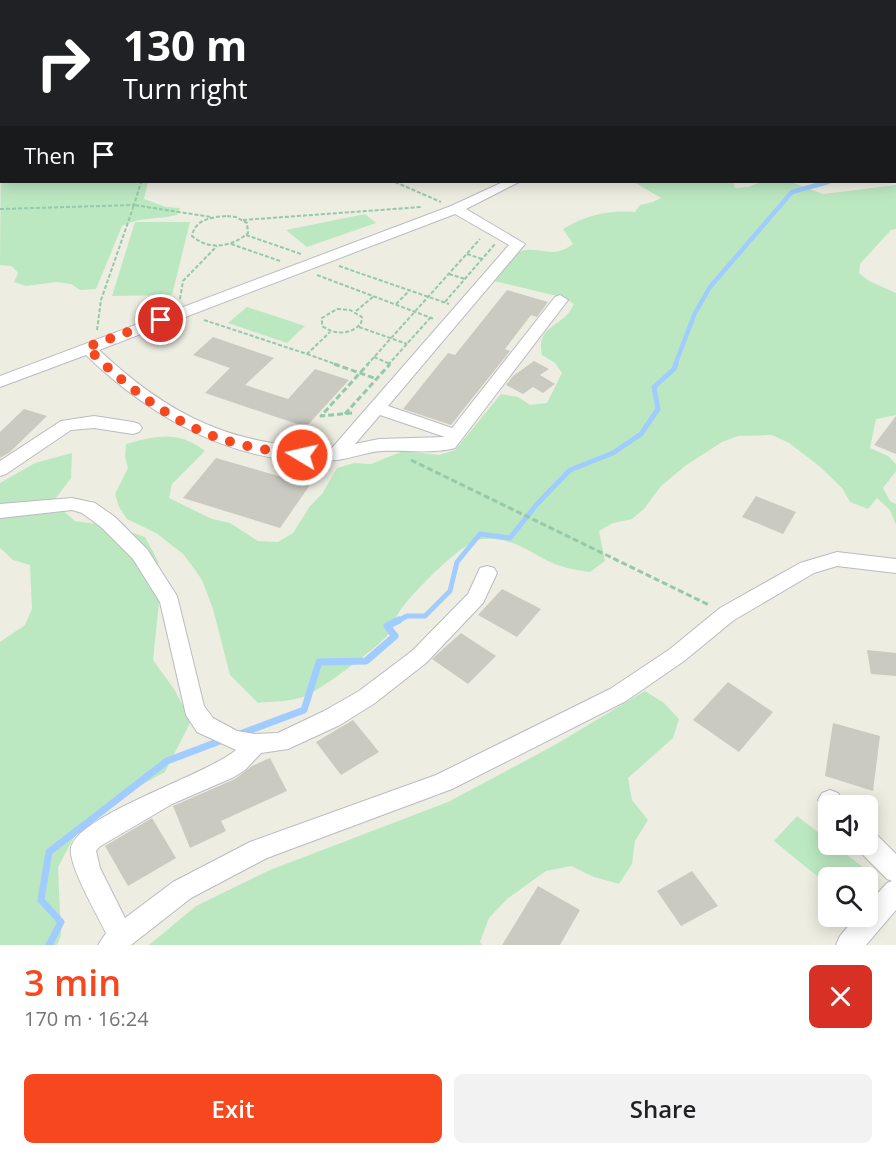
<!DOCTYPE html>
<html lang="en">
<head>
<meta charset="utf-8">
<style>
	body { margin:0; font-family:"Open Sans",sans-serif; background:#f2f2f2; color:#202124; height:100vh; display:flex; flex-direction:column; font-size:22px; white-space:nowrap }
	* { box-sizing:border-box; margin:0 }
	p { font-size:20px; color:#757577 }
	.icon { flex:none; width:33px; height:33px; fill:none; stroke:currentColor; stroke-width:2; stroke-linecap:round; stroke-linejoin:round }
	.map { position:relative; height:945px; overflow:hidden }
	.sheet { display:flex; flex-direction:column; background:#fff; flex:1 }
	.sheet>* { flex:none }
	.guide { position:absolute; left:0px; top:0px; width:897px; height:183px; box-shadow:0 3px 15px #0003; background:#202124; color:#fff; overflow:hidden }
	.tools { position:absolute; left:818px; top:795px; display:grid; gap:12px }
	.tools a { display:grid; place-items:center; width:60px; height:60px; border-radius:9px; background:#fff; box-shadow:0 3px 15px #0003; font-size:30px }
	.pin { position:absolute; display:grid; place-items:center; width:51px; height:51px; color:#fff; margin:-26px; border:3px solid #fff; border-radius:50%; box-shadow:0 2px 6px #0007 }
	.me { position:absolute; width:66px; margin:-33px; rotate:279deg; stroke-linejoin:round; filter:drop-shadow(0 0 4px #0008) }
	.turn { display:flex; align-items:center; gap:21px; height:126px; padding:0 24px; font-size:27px }
	.turn .icon { width:78px; height:78px; stroke-width:2.5 }
	.turn b { display:block; font-size:42px; line-height:51px }
	.then { display:flex; align-items:center; height:57px; padding:0 24px; background:#0003; gap:12px; font-size:22px }
	.round { display:grid; place-items:center; flex:none; width:63px; height:63px; border-radius:9px; background:#f2f2f2 }
	.overview { display:flex; align-items:center; justify-content:space-between; height:102px; padding:0 24px }
	h1 { font-size:36px; font-weight:600; line-height:45px; color:#f7471f }
	.cta { display:flex; gap:12px; margin-top:auto; padding:12px 24px }
	.cta a { flex:1; height:69px; border-radius:9px; background:#f7471f; color:#fff; font-size:24px; font-weight:600; line-height:69px; text-align:center }
	.cta a+a { background:#f2f2f2; color:#202124 }
	.map>svg:first-child { display:block }
	.green { fill:#bce8c1 }
	.lines { fill:none; stroke-linecap:round; stroke-linejoin:round }
	.stream-far2 { stroke:#a1ccff; stroke-width:4.5 }
	.stream-far1 { stroke:#a1ccff; stroke-width:5 }
	.stream { stroke:#a1ccff; stroke-width:7 }
	.building { fill:#cbcac1 }
	.minor-casing { stroke:#babbc2; stroke-width:2 }
	.path-far1 { stroke:#94c9a9; stroke-width:2; stroke-dasharray:4 2; stroke-linecap:butt }
	.path { stroke:#94c9a9; stroke-width:3; stroke-dasharray:6 3; stroke-linecap:butt }
	.minor { fill:#fff; fill-rule:evenodd }
	.route { stroke:#f7471f; stroke-width:10; stroke-dasharray:0 18 }
</style>
</head>
<body>
<div class="map">
<svg width="896" height="945" viewBox="0 0 896 945">
	<rect width="100%" height="100%" fill="#eeede2"/>
	<g class="green">
		<path d="M1 143 2 182H148L144 199 166 207 180 208 177 215C157 220 142 216 122 226L96 289 80 290 71 284 57 282 26 286 14 282 18 273 12 266 0 265Z"/>
		<path d="M634 182H733L735 188 748 187 761 182H791L823 194 896 185V229L891 230 860 264 859 273 869 281 896 293V415L876 419 870 448 888 456 896 464V471L883 488 890 501 896 504V525L890 510 877 498 868 509 850 502 842 488 818 465 789 443 772 435 738 436 722 442 685 466 661 486 644 509 632 519 613 523 599 531 605 561 590 572C576 570 563 568 550 562 525 550 512 537 482 539 462 541 409 596 398 614 394 621 393 629 388 635 375 649 320 691 303 697 290 702 272 701 258 703L230 675 213 609 202 580 193 567 183 554 156 533 127 519 119 507 115 494 128 468 125 457 126 444C157 436 178 430 205 451L172 484 169 498 212 519 230 523 258 541 278 542 293 533 310 506 322 494 337 468 354 463 371 464 403 451 439 455 455 450 501 394 518 397 530 405 547 403 562 373 555 363 542 355C535 324 564 328 574 304L561 297 490 280C497 272 504 261 513 255 534 241 550 262 573 244L563 229C587 215 608 210 635 212L640 205 653 202 661 198Z"/>
		<polygon points="365,214 376,223 307,247 286,230"/>
		<polygon points="135,222 190,222 172,295 112,296"/>
		<polygon points="247,307 305,326 287,343 228,323"/>
		<polygon points="72,453 71,478 53,502 75,521 112,526 145,537 158,561 160,593 153,660 174,689 191,721 165,772 123,795 81,824 58,867 61,935 57,945 0,945 0,642 25,625 32,609 30,565 13,560 0,548 0,483 35,463"/>
		<polygon points="645,691 664,703 679,719 673,738 628,778 632,800 648,820 635,841 632,864 619,884 594,877 571,866 546,871 507,899 489,918 480,942 482,945 149,945 196,906 270,870 448,802 553,746"/>
		<polygon points="797,816 828,840 828,844 834,845 873,875 867,881 867,878 828,878 828,885 774,841"/>
	</g>
	<g class="lines">
		<polyline class="stream-far2" points="675,365 695,313 710,287 792,192 828,182"/>
		<polyline class="stream-far1" points="396,622 407,616 425,616 450,591 457,562 480,534 510,538 537,504 570,470 613,453 641,434 658,409 654,387 674,369 676,364"/>
		<g class="stream">
			<polyline points="240,734 304,710 319,662 366,661 395,636 387,626 399,620"/>
			<polyline points="49,945 61,922 41,900 49,852 167,761 225,739"/>
		</g>
	</g>
	<g class="building">
		<polygon points="507,290 548,302 537,317 531,315 505,349 510,351 451,425 403,409 448,353 455,355"/>
		<polygon points="213,337 274,358 245,385 288,399 315,369 349,380 306,427 205,393 230,368 193,355"/>
		<polygon points="534,361 549,369 540,375 555,384 543,393 533,387 523,394 506,385 513,376"/>
		<polygon points="24,409 47,416 10,452 0,458 0,432"/>
		<polygon points="896,416 896,454 874,445"/>
		<polygon points="216,458 310,485 280,528 183,498"/>
		<polygon points="756,496 796,512 783,534 742,517"/>
		<polygon points="502,589 541,609 517,637 478,615"/>
		<polygon points="461,633 496,656 468,684 432,659"/>
		<polygon points="867,650 896,653 896,676 871,674"/>
		<polygon points="728,682 773,712 739,752 693,720"/>
		<polygon points="353,720 379,752 341,775 316,742"/>
		<polygon points="833,723 880,736 873,791 825,776"/>
		<polygon points="270,758 287,791 221,821 226,831 190,848 173,806 235,779 252,766"/>
		<polygon points="152,818 176,858 128,886 105,846"/>
		<polygon points="692,871 718,906 681,926 657,891"/>
		<polygon points="538,886 580,910 560,945 502,945"/>
	</g>
	<g class="lines">
		<defs>
			<g id="minor">
				<polygon points="12,0 22,0 23,2 13,2"/>
				<polygon points="75,0 86,0 87,2 76,2"/>
				<polygon points="436,0 447,0 435,2"/>
				<polygon points="572,0 586,0 587,2 573,2"/>
				<polygon points="825,0 837,0 824,2"/>
				<polygon points="861,0 875,0 876,2 862,2"/>
				<rect x="0" y="13" width="2" height="6"/>
				<path d="M503 182H519L466 209 525 244 388 406 452 428 555 297 560 295 568 300 455 448C432 454 405 450 382 451 367 452 352 458 337 460 241 469 152 419 86 355L0 387V376L451 206ZM455 214 509 245 332 448C234 447 170 417 99 350ZM380 415 445 437 379 439 355 444Z"/>
				<polygon points="94,416 133,422 139,424 142,428 139,432 133,434 94,428 71,430 6,474 0,476 0,461 61,421"/>
				<path d="M72 498 95 503 115 517 147 549 177 596 204 706 213 718 237 731 255 734 278 733 324 711 359 691 412 651 468 594 480 568 487 566 494 568 497 573 483 603 426 663 375 703 340 725 288 749 261 753 245 770 234 777 172 804 99 847 96 851 100 868 125 918 173 882 250 842 436 775 610 689 670 649 720 608 800 563 837 552 896 559V573L837 566 814 573 734 620 684 661 626 701 452 789 267 858 191 898 131 945H98L106 933C98 916 68 865 71 848 77 815 207 775 236 750L197 732 186 715 160 602 133 559 101 527 82 513 72 510 0 518V504Z"/>
				<polygon points="830,790 838,793 846,806 828,806 828,814 818,800 822,793"/>
				<polygon points="867,831 876,834 896,854 896,910 866,945 836,945 840,936 857,916 867,916 867,905 887,883 892,881 887,879 858,850 856,844 867,844"/>
			</g>
		</defs>
		<use href="#minor" class="minor-casing"/>
		<g class="path-far1">
			<polyline points="140,0 142,2"/>
			<polyline points="395,182 441,202"/>
			<polyline points="0,209 134,205 141,182"/>
			<path d="M227 216 236 217 247 223 248 233C232 247 209 251 192 236 195 219 212 217 227 216Z"/>
			<polyline points="243,220 421,207"/>
			<polyline points="246,235 301,254"/>
			<polyline points="231,244 280,261"/>
			<polyline points="467,254 482,259"/>
			<polyline points="339,266 449,304"/>
			<polyline points="449,274 465,279"/>
			<polyline points="317,275 434,319"/>
			<polyline points="180,299 183,281 217,246"/>
			<polyline points="445,302 495,244"/>
			<polyline points="396,304 409,291"/>
			<path d="M337 309 350 310 362 317 361 324C349 335 335 335 322 326V318Z"/>
			<polyline points="356,311 374,296"/>
			<polyline points="204,320 307,354 330,332"/>
			<polyline points="359,327 407,344"/>
			<polyline points="97,330 101,300 134,205 211,217"/>
			<polyline points="307,354 338,365"/>
			<polyline points="374,357 390,364"/>
			<polyline points="367,365 480,239"/>
			<polyline points="388,365 431,317"/>
		</g>
		<g class="path">
			<polyline points="334,364 377,379"/>
			<polyline points="352,413 321,416 368,364"/>
			<polyline points="345,414 390,364"/>
			<polyline points="411,460 709,605"/>
		</g>
		<use href="#minor" class="minor"/>
	</g>
	<g class="lines">
		<path class="route" d="M161 320 87 347C119 381 171 422 216 437 244 447 273 451 302 455"/>
	</g>
</svg>
<div class="tools">
<a><svg class="icon" aria-label="sound" viewBox="0 0 24 24"><path d="M4 9h4l5-4v14l-5-4H4zM17 9q2 3 0 6"/></svg></a>
<a><svg class="icon" aria-label="search" viewBox="0 0 24 24"><circle cx="10" cy="10" r="6"/><path d="M15 15l6 6"/></svg></a>
</div>
<div class="pin" style="left:161px;top:320px;background:#d93025"><svg class="icon" aria-label="arrive" viewBox="0 0 24 24"><path d="M6 21V4h12l-3 4 3 4H6"/></svg></div>
<svg class="me" style="left:302px;top:455px" viewBox="-20 -20 40 40"><circle r="17" fill="#f7471f" stroke="#fff" stroke-width="3"/><path d="M0-11L8 9 0 5-8 9z" fill="#fff"/></svg>
<div class="guide">
<div class="turn"><svg class="icon" aria-label="right" viewBox="0 0 24 24"><path d="M7 20v-9h11M14 6l5 5-5 5"/></svg><div><b>130 m</b>Turn right</div></div>
<div class="then">Then<svg class="icon" aria-label="arrive" viewBox="0 0 24 24"><path d="M6 21V4h12l-3 4 3 4H6"/></svg></div>
</div>
</div>
<section class="sheet">
<div class="overview"><div><h1>3 min</h1><p>170 m · 16:24</p></div><a class="round" style="background:#d93025;color:#fff"><svg class="icon" aria-label="close" viewBox="0 0 24 24"><path d="M6 6l12 12M18 6L6 18"/></svg></a></div>
<div class="cta"><a>Exit</a><a>Share</a></div>
</section>
</body>
</html>
